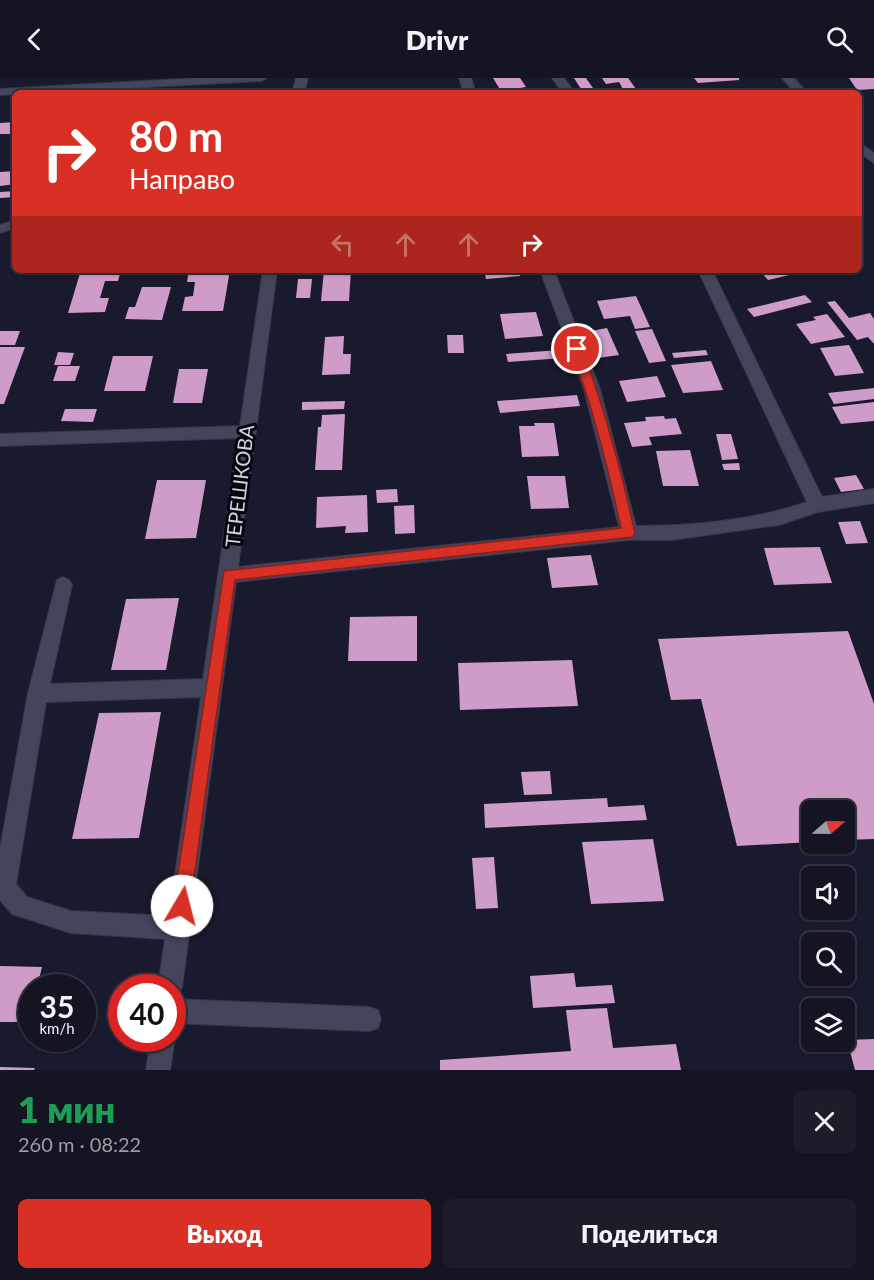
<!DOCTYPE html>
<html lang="ru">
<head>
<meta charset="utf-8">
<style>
	body { margin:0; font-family:Lato,sans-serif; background:#1d1d2a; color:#f1f3f6; height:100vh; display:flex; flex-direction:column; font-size:22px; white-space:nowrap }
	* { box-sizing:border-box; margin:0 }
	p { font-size:20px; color:#9d9ea5 }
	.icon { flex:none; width:33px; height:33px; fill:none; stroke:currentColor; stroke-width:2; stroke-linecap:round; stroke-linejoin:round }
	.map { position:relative; height:992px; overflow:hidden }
	.side { display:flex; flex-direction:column; background:#141422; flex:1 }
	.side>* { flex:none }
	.banner { position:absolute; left:12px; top:12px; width:850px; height:183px; border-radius:9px; box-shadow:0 2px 4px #0004,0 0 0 2px #333340; background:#d93025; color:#fff; overflow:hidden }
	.needle { width:39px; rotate:70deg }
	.controls { position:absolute; left:801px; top:722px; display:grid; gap:12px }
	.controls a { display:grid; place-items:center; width:54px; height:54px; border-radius:9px; background:#141422; box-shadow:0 2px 4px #0004,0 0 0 2px #333340; font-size:30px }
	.speed { position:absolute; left:18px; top:896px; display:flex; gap:12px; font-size:30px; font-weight:700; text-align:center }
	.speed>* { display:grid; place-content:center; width:78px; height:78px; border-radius:50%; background:#141422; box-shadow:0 2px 4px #0004,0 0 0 2px #333340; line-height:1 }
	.speed small { font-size:15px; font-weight:400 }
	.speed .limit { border:9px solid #d22; background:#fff; color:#111 }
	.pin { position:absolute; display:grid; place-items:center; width:51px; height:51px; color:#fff; margin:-26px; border:3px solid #fff; border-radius:50%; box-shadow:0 2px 6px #0007 }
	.me { position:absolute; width:66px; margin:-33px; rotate:8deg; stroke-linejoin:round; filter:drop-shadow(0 0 4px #0008) }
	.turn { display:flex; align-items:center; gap:21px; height:126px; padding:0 18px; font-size:27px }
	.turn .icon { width:78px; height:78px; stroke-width:2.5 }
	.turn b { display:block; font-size:42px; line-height:51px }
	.lanes { display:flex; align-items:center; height:57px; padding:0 18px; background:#0003; justify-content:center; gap:30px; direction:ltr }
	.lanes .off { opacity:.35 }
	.round { display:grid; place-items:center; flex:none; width:63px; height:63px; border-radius:9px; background:#1d1d2a }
	.overview { display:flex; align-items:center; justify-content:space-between; height:102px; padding:0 18px }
	h1 { font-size:36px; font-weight:800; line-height:45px; color:#1e9e55 }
	.cta { display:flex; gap:12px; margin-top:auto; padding:12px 18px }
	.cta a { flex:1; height:69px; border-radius:9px; background:#d93025; color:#fff; font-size:24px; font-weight:800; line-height:69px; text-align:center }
	.cta a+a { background:#1d1d2a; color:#f1f3f6 }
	header { display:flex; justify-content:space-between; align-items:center; height:78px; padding:0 18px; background:#141422; font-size:27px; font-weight:800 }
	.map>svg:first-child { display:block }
	.building { fill:#cf9bc9 }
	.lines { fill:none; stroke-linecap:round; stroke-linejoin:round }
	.minor-casing { stroke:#373646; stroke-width:2 }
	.minor { fill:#44455c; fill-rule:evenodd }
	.route { fill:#d93025; stroke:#8d1f18; stroke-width:1.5 }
	.labels { text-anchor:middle; stroke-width:6; stroke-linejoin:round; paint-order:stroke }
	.street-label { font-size:20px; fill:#d2d3e1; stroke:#06060e }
</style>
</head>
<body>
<header><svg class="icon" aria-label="back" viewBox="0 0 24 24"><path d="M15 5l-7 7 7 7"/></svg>Drivr<svg class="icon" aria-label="search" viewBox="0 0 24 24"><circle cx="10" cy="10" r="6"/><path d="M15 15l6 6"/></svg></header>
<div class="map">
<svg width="874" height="992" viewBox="0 0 874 992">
	<rect width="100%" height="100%" fill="#1a1a2e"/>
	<g class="building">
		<polygon points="493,0 520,0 526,9 501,13"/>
		<polygon points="574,0 586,0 595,13 583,14"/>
		<polygon points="602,0 628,0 636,11 624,13 619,4 606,6"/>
		<polygon points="694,0 739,0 739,2 698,5"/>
		<polygon points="849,0 874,0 874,11 857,12"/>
		<polygon points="15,44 15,56 0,56 0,45"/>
		<polygon points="15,93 15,106 0,108 0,94"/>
		<polygon points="15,113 15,119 0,120 0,114"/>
		<polygon points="81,192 121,192 118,203 105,203 100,220 109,220 105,234 68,235"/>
		<polygon points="189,192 230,192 223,233 182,233 185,219 193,218 195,204 187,204"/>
		<polygon points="324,192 351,192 349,223 321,223"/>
		<polygon points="484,192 519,192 520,198 486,201"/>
		<polygon points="759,192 796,192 798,195 768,202"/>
		<polygon points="298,201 312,201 310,220 296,220"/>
		<polygon points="142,209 171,209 162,242 125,241 129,229 135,229"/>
		<polygon points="805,217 812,224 754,239 747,231"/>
		<polygon points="636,218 650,249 635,251 630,238 604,241 597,223"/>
		<polygon points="835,223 849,240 870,235 874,241 874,266 868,259 857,262 827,224"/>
		<polygon points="536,234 543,258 505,261 500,236"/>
		<polygon points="827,236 845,259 811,266 796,246 816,242 813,239"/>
		<polygon points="607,250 619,277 598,280 586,254"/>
		<polygon points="652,251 666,283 649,285 635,253"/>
		<polygon points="0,253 20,253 15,267 0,267"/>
		<polygon points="447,257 463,257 464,275 448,275"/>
		<polygon points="344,258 343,276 351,276 350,296 322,297 325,259"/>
		<polygon points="849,267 864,295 835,298 820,270"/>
		<polygon points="0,269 25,269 4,326 0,326"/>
		<polygon points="560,272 563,280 508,284 506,276"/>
		<polygon points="706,272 708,277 674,280 672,275"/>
		<polygon points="58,274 74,275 70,287 54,287"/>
		<polygon points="113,278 153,278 145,313 104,313"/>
		<polygon points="711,283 723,312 683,315 671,287"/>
		<polygon points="58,288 80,288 75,303 53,303"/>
		<polygon points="179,291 208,291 202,325 173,325"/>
		<polygon points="657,298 666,319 627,324 619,303"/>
		<polygon points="874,310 874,321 834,326 828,315"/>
		<polygon points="577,317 580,328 500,335 497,323"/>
		<polygon points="345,323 344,331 302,332 302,324"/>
		<polygon points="874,324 874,343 841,346 832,329"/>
		<polygon points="65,331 97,331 93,344 61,343"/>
		<polygon points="345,336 342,392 315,392 318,349 321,349 322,337"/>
		<polygon points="664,338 665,341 676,340 682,356 649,359 652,367 632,369 624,345 646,343 645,339"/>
		<polygon points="534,345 554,345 559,378 522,379 519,348 535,348"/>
		<polygon points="716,356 731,356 738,381 722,382"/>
		<polygon points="690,372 699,408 663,408 656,373"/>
		<polygon points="739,385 740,392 724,392 722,386"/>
		<polygon points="856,397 864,411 841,414 834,400"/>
		<polygon points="527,398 565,398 569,430 531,431"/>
		<polygon points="157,402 206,402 196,460 145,461"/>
		<polygon points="397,411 398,424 377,425 376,412"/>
		<polygon points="367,417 368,454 345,455 346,448 316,450 317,419"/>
		<polygon points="414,427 415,455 395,456 394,428"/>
		<polygon points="860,443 868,465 846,466 838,444"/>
		<polygon points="820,469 832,505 774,507 764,470"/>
		<polygon points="591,477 598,507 552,510 547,480"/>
		<polygon points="179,520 166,592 111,592 126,521"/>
		<polygon points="417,538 417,583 348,583 350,539"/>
		<polygon points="848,553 874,626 874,761 844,762 844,732 812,732 812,764 737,768 701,621 671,622 658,561"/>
		<polygon points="572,582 578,628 460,632 458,585"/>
		<polygon points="161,634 139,760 72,761 99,635"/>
		<polygon points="550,693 552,716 524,717 521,694"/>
		<polygon points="607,720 608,729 644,727 647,742 485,750 484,726"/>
		<polygon points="653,761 664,823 591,826 582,764"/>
		<polygon points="494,779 498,830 476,831 472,780"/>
		<polygon points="0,888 42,889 37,909 32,909 29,944 0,944"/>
		<polygon points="574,895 576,909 612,907 615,925 533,930 530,898"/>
		<polygon points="607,930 613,970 676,966 681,992 440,992 440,982 571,973 566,932"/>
		<polygon points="874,961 874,992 855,992 847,962"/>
		<polygon points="0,989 35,990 34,992 0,992"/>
	</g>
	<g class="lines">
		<defs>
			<g id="minor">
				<polygon points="198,0 267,0 261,3 0,17 0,11"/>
				<polygon points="296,0 308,0 304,15 292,15"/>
				<polygon points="459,0 471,0 476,15 464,15"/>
				<polygon points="552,0 564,0 575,15 563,15"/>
				<polygon points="782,0 794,0 807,15 795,15"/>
				<polygon points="860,65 874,75 874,85 860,75"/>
				<polygon points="15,142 15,150 0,155 0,147"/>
				<path d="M263 192H277L238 489 619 449 584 311 540 192H554L600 311 636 448C692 448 754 442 807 424L698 192H712L822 419 874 411V425L818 434 779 447 671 462H629L236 504 182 909 178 917 172 920V909H158L165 861 71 855 12 836 0 822V771L28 615 57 502 63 499 69 502 72 507 50 606 203 601 238 360 0 368V356L240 348ZM201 619 169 838 71 833 27 819 16 806 46 624Z"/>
				<polygon points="172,921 369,929 378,932 381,941 378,950 369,953 172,945"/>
				<polygon points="172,954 175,960 170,992 146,992 151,960 172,960"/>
			</g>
		</defs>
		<use href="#minor" class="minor-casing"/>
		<use href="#minor" class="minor"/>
	</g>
	<path class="route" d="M577 267 582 271C605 331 621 392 635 455L633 459 235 502 190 828 188 834 182 837 176 834 173 828 224 493 621 450C608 389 593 330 571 271Z"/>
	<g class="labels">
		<g class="street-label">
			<text transform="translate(240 408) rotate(-83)" y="7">ТЕРЕШКОВА</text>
		</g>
	</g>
</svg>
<div class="controls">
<a><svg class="needle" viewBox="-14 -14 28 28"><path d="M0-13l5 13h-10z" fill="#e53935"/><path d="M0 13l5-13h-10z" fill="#9d9ea5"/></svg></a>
<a><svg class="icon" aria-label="sound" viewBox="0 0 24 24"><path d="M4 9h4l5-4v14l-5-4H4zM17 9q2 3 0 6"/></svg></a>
<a><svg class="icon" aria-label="search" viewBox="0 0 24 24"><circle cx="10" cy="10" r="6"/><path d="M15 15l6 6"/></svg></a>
<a><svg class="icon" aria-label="layers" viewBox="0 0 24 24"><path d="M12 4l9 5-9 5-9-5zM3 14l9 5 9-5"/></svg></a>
</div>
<div class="speed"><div>35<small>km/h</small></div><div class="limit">40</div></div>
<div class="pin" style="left:577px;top:271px;background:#d93025"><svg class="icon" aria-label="arrive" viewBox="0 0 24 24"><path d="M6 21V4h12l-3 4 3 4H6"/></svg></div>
<svg class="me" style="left:182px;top:828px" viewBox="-20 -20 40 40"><circle r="19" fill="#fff"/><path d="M0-13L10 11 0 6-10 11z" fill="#d93025"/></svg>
<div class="banner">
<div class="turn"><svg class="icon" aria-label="right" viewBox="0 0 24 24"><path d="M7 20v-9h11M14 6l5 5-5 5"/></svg><div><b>80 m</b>Направо</div></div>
<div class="lanes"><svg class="icon off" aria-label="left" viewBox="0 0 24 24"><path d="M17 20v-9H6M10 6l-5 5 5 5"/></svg><svg class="icon off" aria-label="ahead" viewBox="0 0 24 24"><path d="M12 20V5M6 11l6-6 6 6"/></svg><svg class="icon off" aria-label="ahead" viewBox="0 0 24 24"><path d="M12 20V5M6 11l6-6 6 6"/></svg><svg class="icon" aria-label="right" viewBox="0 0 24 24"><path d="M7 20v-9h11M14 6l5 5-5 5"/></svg></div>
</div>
</div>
<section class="side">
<div class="overview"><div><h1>1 мин</h1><p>260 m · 08:22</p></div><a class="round"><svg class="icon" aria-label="close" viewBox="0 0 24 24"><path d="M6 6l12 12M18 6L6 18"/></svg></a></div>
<div class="cta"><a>Выход</a><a>Поделиться</a></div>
</section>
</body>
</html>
